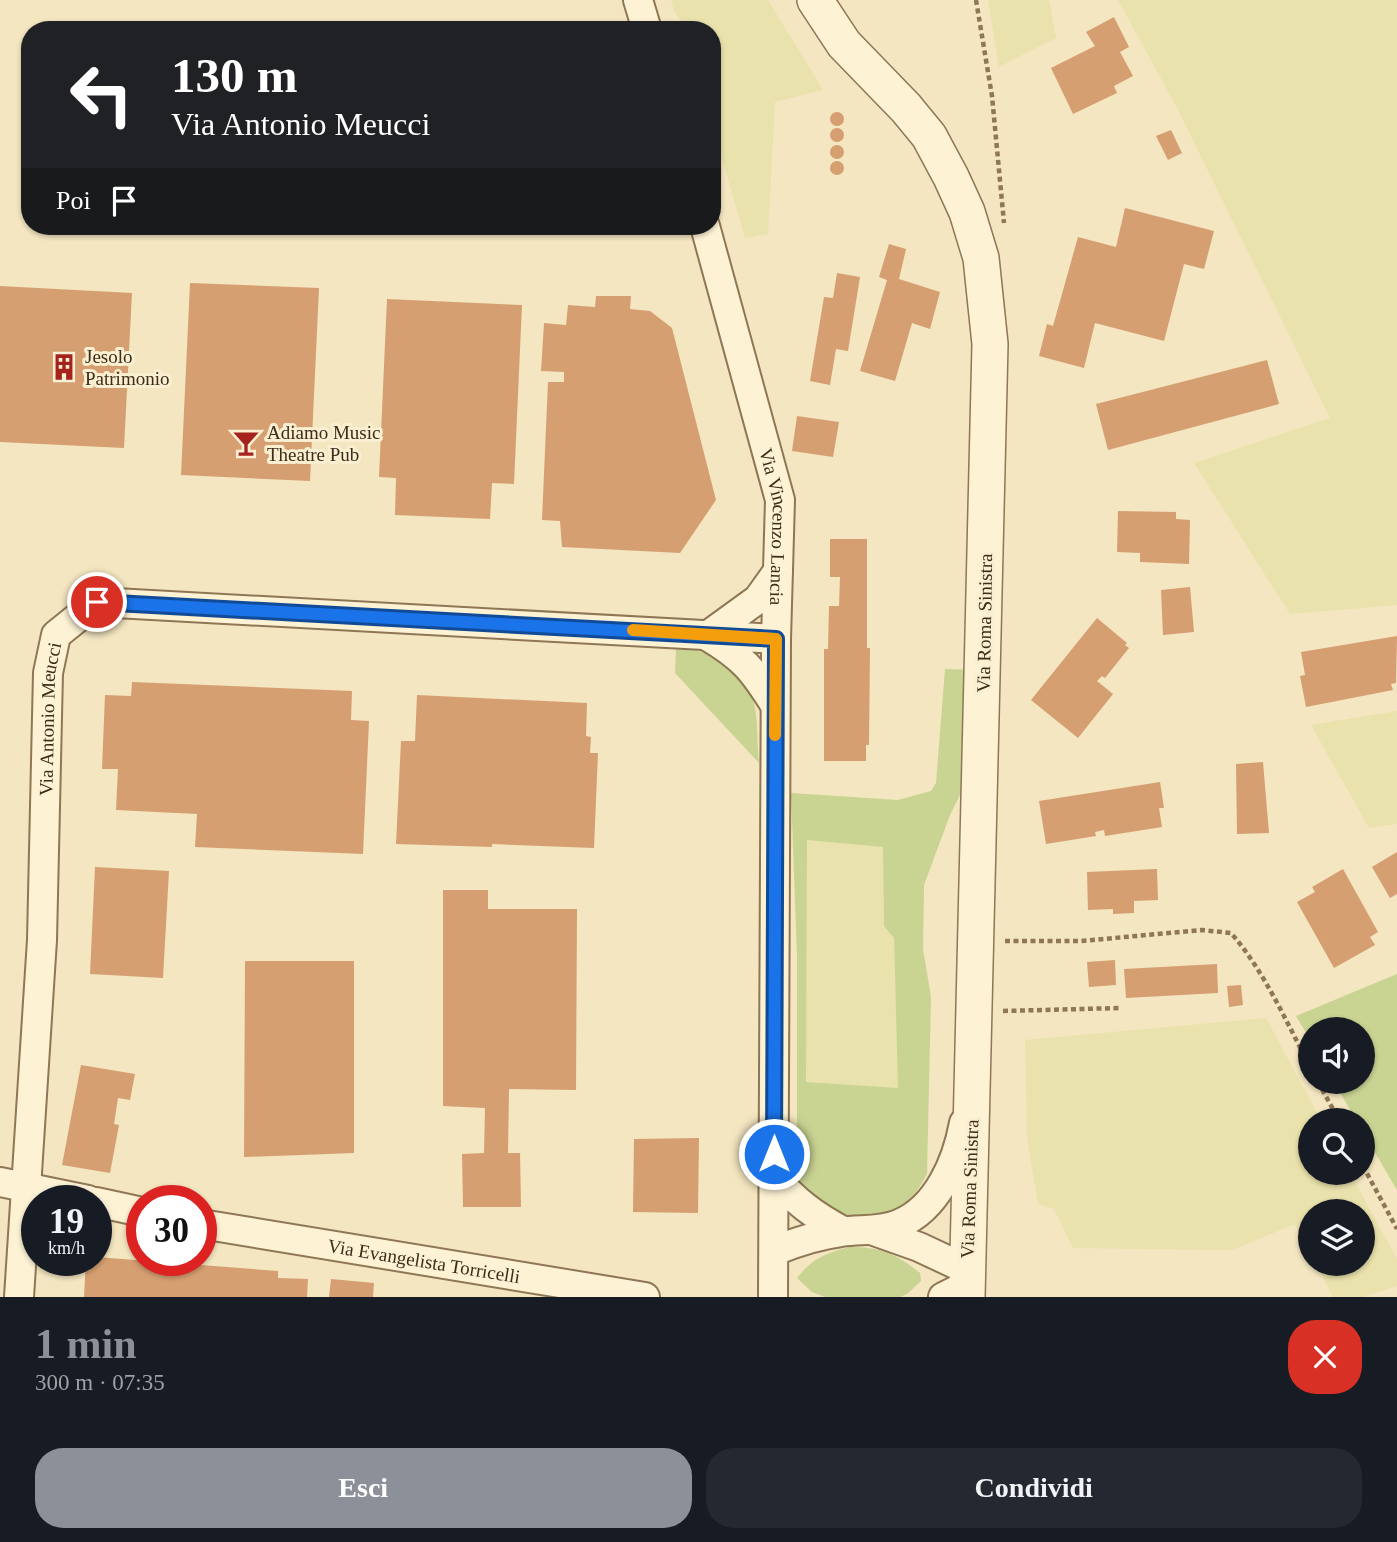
<!DOCTYPE html>
<html lang="it">
<head>
<meta charset="utf-8">
<style>
	body { margin:0; font-family:"Times New Roman",serif; background:#242831; color:#f1f3f6; height:100vh; display:flex; flex-direction:column; font-size:26px; white-space:nowrap }
	* { box-sizing:border-box; margin:0 }
	p { font-size:23px; color:#9ea1a6 }
	.icon { flex:none; width:38px; height:38px; fill:none; stroke:currentColor; stroke-width:2; stroke-linecap:round; stroke-linejoin:round }
	.map { position:relative; height:1297px; overflow:hidden }
	.details { display:flex; flex-direction:column; background:#171b24; flex:1 }
	.details>* { flex:none }
	.banner { position:absolute; left:21px; top:21px; width:700px; height:214px; border-radius:28px; box-shadow:0 2px 5px #0004; background:#202124; color:#fff; overflow:hidden }
	.fabs { position:absolute; left:1298px; top:1017px; display:grid; gap:14px }
	.fabs a { display:grid; place-items:center; width:77px; height:77px; border-radius:50%; background:#171b24; box-shadow:0 2px 5px #0004; font-size:35px }
	.speed { position:absolute; left:21px; top:1185px; display:flex; gap:14px; font-size:35px; font-weight:700; text-align:center }
	.speed>* { display:grid; place-content:center; width:91px; height:91px; border-radius:50%; background:#171b24; box-shadow:0 2px 5px #0004; line-height:1 }
	.speed small { font-size:18px; font-weight:400 }
	.speed .limit { border:10px solid #d22; background:#fff; color:#111 }
	.pin { position:absolute; display:grid; place-items:center; width:60px; height:60px; color:#fff; margin:-30px; border:4px solid #fff; border-radius:50%; box-shadow:0 2px 7px #0007 }
	.me { position:absolute; width:77px; margin:-38px; rotate:0deg; stroke-linejoin:round; filter:drop-shadow(0 0 5px #0008) }
	.turn { display:flex; align-items:center; gap:24px; height:147px; padding:0 35px; font-size:32px }
	.turn .icon { width:91px; height:91px; stroke-width:2.5 }
	.turn b { display:block; font-size:49px; line-height:60px }
	.then { display:flex; align-items:center; height:66px; padding:0 35px; background:#0003; gap:14px; font-size:26px }
	.round { display:grid; place-items:center; flex:none; width:74px; height:74px; border-radius:28px; background:#242831 }
	.overview { display:flex; align-items:center; justify-content:space-between; height:119px; padding:0 35px }
	h1 { font-size:42px; font-weight:700; line-height:52px; color:#8c9099 }
	.button { display:flex; gap:14px; margin-top:auto; padding:14px 35px }
	.button a { flex:1; height:80px; border-radius:28px; background:#8c9099; color:#fff; font-size:28px; font-weight:700; line-height:80px; text-align:center }
	.button a+a { background:#242831; color:#f1f3f6 }
	.map>svg:first-child { display:block }
	.farmland { fill:#eae2ac }
	.green { fill:#c9d392; fill-rule:evenodd }
	.building { fill:#d69f71 }
	.lines { fill:none; stroke-linecap:round; stroke-linejoin:round }
	.minor-casing { stroke:#8f7655; stroke-width:32 }
	.tertiary-casing { stroke:#8f7655; stroke-width:38 }
	.path { stroke:#8f7655; stroke-width:4.5; stroke-dasharray:5 3.5; stroke-linecap:butt }
	.minor { stroke:#fdf2d4; stroke-width:28 }
	.tertiary { stroke:#fdf2d4; stroke-width:35 }
	.route-casing { stroke:#114b97; stroke-width:18 }
	.route { stroke:#1a73e8; stroke-width:12 }
	.slow { stroke:#f59e0b; stroke-width:12 }
	.labels { text-anchor:middle; stroke-width:6; stroke-linejoin:round; paint-order:stroke }
	.poi-label { font-size:19px; fill:#3c2d1b; stroke:#faefd0; text-anchor:start }
	.street-label { font-size:19px; fill:#3c2d1b; stroke:#faefd0 }
</style>
</head>
<body>
<div class="map">
<svg width="1397" height="1297" viewBox="0 0 1397 1297">
	<rect width="100%" height="100%" fill="#f3e6c0"/>
	<g class="farmland">
		<polygon points="671,0 768,0 823,90 775,102 768,234 745,238 712,124 712,30 688,30 674,11"/>
		<polygon points="988,0 1049,0 1056,38 999,67"/>
		<polygon points="1118,0 1397,0 1397,605 1290,614 1194,463 1330,418 1176,106"/>
		<polygon points="1397,711 1397,824 1369,828 1311,725"/>
		<polygon points="807,840 883,847 884,926 894,938 898,1088 806,1082"/>
		<polygon points="1266,1018 1321,1120 1311,1120 1311,1172 1350,1173 1397,1259 1397,1286 1363,1297 1333,1297 1316,1264 1363,1264 1363,1211 1311,1211 1311,1253 1295,1224 1232,1250 1073,1248 1054,1209 1038,1204 1027,1137 1025,1040"/>
	</g>
	<g class="green">
		<path d="M676 646C710 649 747 671 755 707 758 725 757 745 759 763L675 673Z"/>
		<path d="M945 669 972 670 965 785 950 815 924 885 923 949 931 997 927 1174C907 1212 892 1213 853 1224L811 1201 797 1175V956L791 793 898 800 931 791 936 783ZM807 840 883 847 884 926 894 938 898 1088 806 1082Z"/>
		<polygon points="1397,974 1397,1190 1363,1132 1363,1120 1356,1120 1334,1082 1363,1082 1363,1029 1311,1029 1311,1041 1296,1016"/>
		<path d="M849 1247C882 1247 894 1253 920 1273L921 1281 907 1294 900 1297H825L812 1292 797 1278C813 1258 824 1254 849 1247Z"/>
	</g>
	<g class="building">
		<polygon points="1114,17 1129,47 1120,52 1133,76 1114,86 1117,93 1073,114 1051,68 1095,46 1086,32"/>
		<circle cx="837" cy="119" r="7"/>
		<circle cx="837" cy="135" r="7"/>
		<polygon points="1171,130 1182,153 1168,160 1156,136"/>
		<circle cx="837" cy="152" r="7"/>
		<circle cx="837" cy="168" r="7"/>
		<polygon points="1125,208 1214,231 1204,269 1184,264 1164,341 1095,323 1084,368 1039,356 1047,324 1053,326 1078,237 1116,247"/>
		<polygon points="889,244 906,249 899,279 940,292 930,329 912,323 895,381 860,371 887,280 879,277"/>
		<polygon points="837,273 860,277 848,351 836,349 830,385 810,381 824,297 833,298"/>
		<polygon points="190,283 319,288 310,481 181,475"/>
		<polygon points="0,286 132,293 124,448 0,442"/>
		<polygon points="596,296 631,296 630,309 650,311 672,328 716,500 680,553 562,547 560,521 542,520 548,382 564,382 564,372 541,371 544,323 566,325 568,305 595,307"/>
		<polygon points="387,299 522,305 514,484 492,483 490,519 395,515 396,478 379,477"/>
		<polygon points="1267,360 1279,404 1108,450 1096,404"/>
		<polygon points="797,416 839,422 833,457 792,451"/>
		<polygon points="1118,511 1176,512 1176,519 1190,520 1189,564 1140,562 1140,553 1117,552"/>
		<polygon points="830,539 867,539 867,648 870,648 869,745 866,745 866,761 824,761 824,649 828,649 829,606 839,606 840,577 830,577"/>
		<polygon points="1190,587 1194,632 1163,635 1161,590"/>
		<polygon points="1097,618 1127,643 1125,645 1129,648 1105,678 1102,676 1097,681 1113,694 1078,738 1031,700"/>
		<polygon points="1397,636 1396,683 1391,684 1393,690 1306,707 1300,676 1305,675 1301,652"/>
		<polygon points="132,682 352,691 351,720 369,721 363,854 195,847 197,814 116,810 118,769 102,769 105,695 131,696"/>
		<polygon points="417,695 587,703 586,736 591,737 590,753 598,753 594,848 492,844 492,847 396,844 401,741 415,741"/>
		<polygon points="1263,762 1269,833 1237,834 1236,764"/>
		<polygon points="1160,782 1164,808 1159,808 1162,827 1105,836 1104,830 1095,832 1096,836 1046,844 1039,801"/>
		<polygon points="1397,852 1397,894 1390,898 1372,867"/>
		<polygon points="95,867 169,871 163,978 90,974"/>
		<polygon points="1157,869 1158,900 1134,901 1134,913 1113,914 1113,909 1088,910 1087,872"/>
		<polygon points="1343,869 1378,932 1370,937 1375,945 1334,968 1297,902 1315,892 1312,887"/>
		<polygon points="443,890 488,890 488,909 577,909 576,1090 509,1089 508,1153 520,1153 521,1207 463,1207 462,1154 484,1153 485,1108 443,1106"/>
		<polygon points="1115,960 1116,985 1089,987 1087,962"/>
		<polygon points="245,961 354,961 354,1153 244,1157"/>
		<polygon points="1217,964 1218,993 1126,998 1124,969"/>
		<polygon points="1241,985 1243,1005 1229,1007 1227,986"/>
		<polygon points="81,1065 135,1074 130,1100 118,1098 114,1124 119,1125 110,1173 62,1165"/>
		<polygon points="699,1138 698,1213 633,1212 634,1139"/>
		<polygon points="96,1257 278,1271 278,1278 308,1279 307,1297 84,1297 86,1260 96,1260"/>
		<polygon points="331,1279 374,1283 373,1297 329,1297"/>
	</g>
	<g class="lines">
		<defs>
			<g id="minor">
				<polyline points="638,0 647,30"/>
				<path id="s1" d="M705 226 780 500 776 639 773 1297"/>
				<path d="M707 636C744 658 753 670 775 705"/>
				<polyline points="707,636 758,599 778,571"/>
				<path d="M774 1176C794 1201 815 1216 843 1231"/>
				<polyline points="0,1182 88,1200"/>
				<polyline points="96,1202 142,1212"/>
				<path id="s2" d="M201 1224 645 1297"/>
				<polyline points="874,1231 919,1247 966,1269"/>
				<path d="M774 1251C796 1242 817 1235 841 1232 861 1229 880 1232 899 1224 938 1208 957 1161 964 1123"/>
				<path id="s3" d="M19 1297 42 940 48 673 56 635 97 602 776 639"/>
				<polyline points="943,1297 967,1285"/>
			</g>
			<polyline id="tertiary" points="815,0 844,44 906,108 929,136 951,177 967,212 981,258 990,344 967,1297"/>
		</defs>
		<use href="#minor" class="minor-casing"/>
		<use href="#tertiary" class="tertiary-casing"/>
		<g class="path">
			<polyline points="976,0 992,96 1004,223"/>
			<path d="M1005 941H1081L1202 930 1231 933C1265 972 1286 1022 1311 1068"/>
			<polyline points="1003,1011 1121,1008"/>
			<polyline points="1318,1082 1339,1120"/>
			<polyline points="1363,1166 1397,1229"/>
		</g>
		<use href="#minor" class="minor"/>
		<use href="#tertiary" class="tertiary"/>
	</g>
	<g class="lines">
		<defs>
			<polyline id="route" points="97,602 776,639 774,1154"/>
		</defs>
		<use href="#route" class="route-casing"/>
		<use href="#route" class="route"/>
		<polyline class="slow" points="633,630 776,639 775,735"/>
	</g>
	<defs>
		<symbol id="building-bare" viewBox="-9 -9 18 18"><path d="M-4-6H4V6H1V3H-1V6H-4ZM-2.5-4.3h1.7v1.8h-1.7ZM.8-4.3h1.7v1.8H.8ZM-2.5-1h1.7V.8h-1.7ZM.8-1h1.7V.8H.8Z" fill="#a5221e" stroke="#faefd0" stroke-width="2.5" paint-order="stroke"/></symbol>
		<symbol id="bar-bare" viewBox="-9 -9 18 18"><path d="M-6-5H6L.8 .8V4.5H3.5V6h-7V4.5H-.8V.8Z" fill="#a5221e" stroke="#faefd0" stroke-width="2.5" paint-order="stroke"/></symbol>
	</defs>
	<g fill-rule="evenodd">
		<use href="#building-bare" x="45" y="348" width="38" height="38"/>
		<use href="#bar-bare" x="227" y="424" width="38" height="38"/>
	</g>
	<g class="labels">
		<g class="poi-label">
			<text x="85" y="363">Jesolo<tspan x="85" dy="22">Patrimonio</tspan></text>
			<text x="267" y="439">Adiamo Music<tspan x="267" dy="22">Theatre Pub</tspan></text>
		</g>
		<g class="street-label">
			<text dy="7" stroke="none"><textPath href="#s1" startOffset="310">Via Vincenzo Lancia</textPath></text>
			<text transform="translate(984 623) rotate(-89)" y="7">Via Roma Sinistra</text>
			<text dy="7" stroke="none"><textPath href="#s3" startOffset="579">Via Antonio Meucci</textPath></text>
			<text transform="translate(969 1189) rotate(-88)" y="7">Via Roma Sinistra</text>
			<text dy="7" stroke="none"><textPath href="#s2" startOffset="226">Via Evangelista Torricelli</textPath></text>
		</g>
	</g>
</svg>
<div class="fabs">
<a><svg class="icon" aria-label="sound" viewBox="0 0 24 24"><path d="M4 9h4l5-4v14l-5-4H4zM17 9q2 3 0 6"/></svg></a>
<a><svg class="icon" aria-label="search" viewBox="0 0 24 24"><circle cx="10" cy="10" r="6"/><path d="M15 15l6 6"/></svg></a>
<a><svg class="icon" aria-label="layers" viewBox="0 0 24 24"><path d="M12 4l9 5-9 5-9-5zM3 14l9 5 9-5"/></svg></a>
</div>
<div class="speed"><div>19<small>km/h</small></div><div class="limit">30</div></div>
<div class="pin" style="left:97px;top:602px;background:#d93025"><svg class="icon" aria-label="arrive" viewBox="0 0 24 24"><path d="M6 21V4h12l-3 4 3 4H6"/></svg></div>
<svg class="me" style="left:774px;top:1154px" viewBox="-20 -20 40 40"><circle r="17" fill="#1a73e8" stroke="#fff" stroke-width="3"/><path d="M0-11L8 9 0 5-8 9z" fill="#fff"/></svg>
<div class="banner">
<div class="turn"><svg class="icon" aria-label="left" viewBox="0 0 24 24"><path d="M17 20v-9H6M10 6l-5 5 5 5"/></svg><div><b>130 m</b>Via Antonio Meucci</div></div>
<div class="then">Poi<svg class="icon" aria-label="arrive" viewBox="0 0 24 24"><path d="M6 21V4h12l-3 4 3 4H6"/></svg></div>
</div>
</div>
<section class="details">
<div class="overview"><div><h1>1 min</h1><p>300 m · 07:35</p></div><a class="round" style="background:#d93025;color:#fff"><svg class="icon" aria-label="close" viewBox="0 0 24 24"><path d="M6 6l12 12M18 6L6 18"/></svg></a></div>
<div class="button"><a>Esci</a><a>Condividi</a></div>
</section>
</body>
</html>
